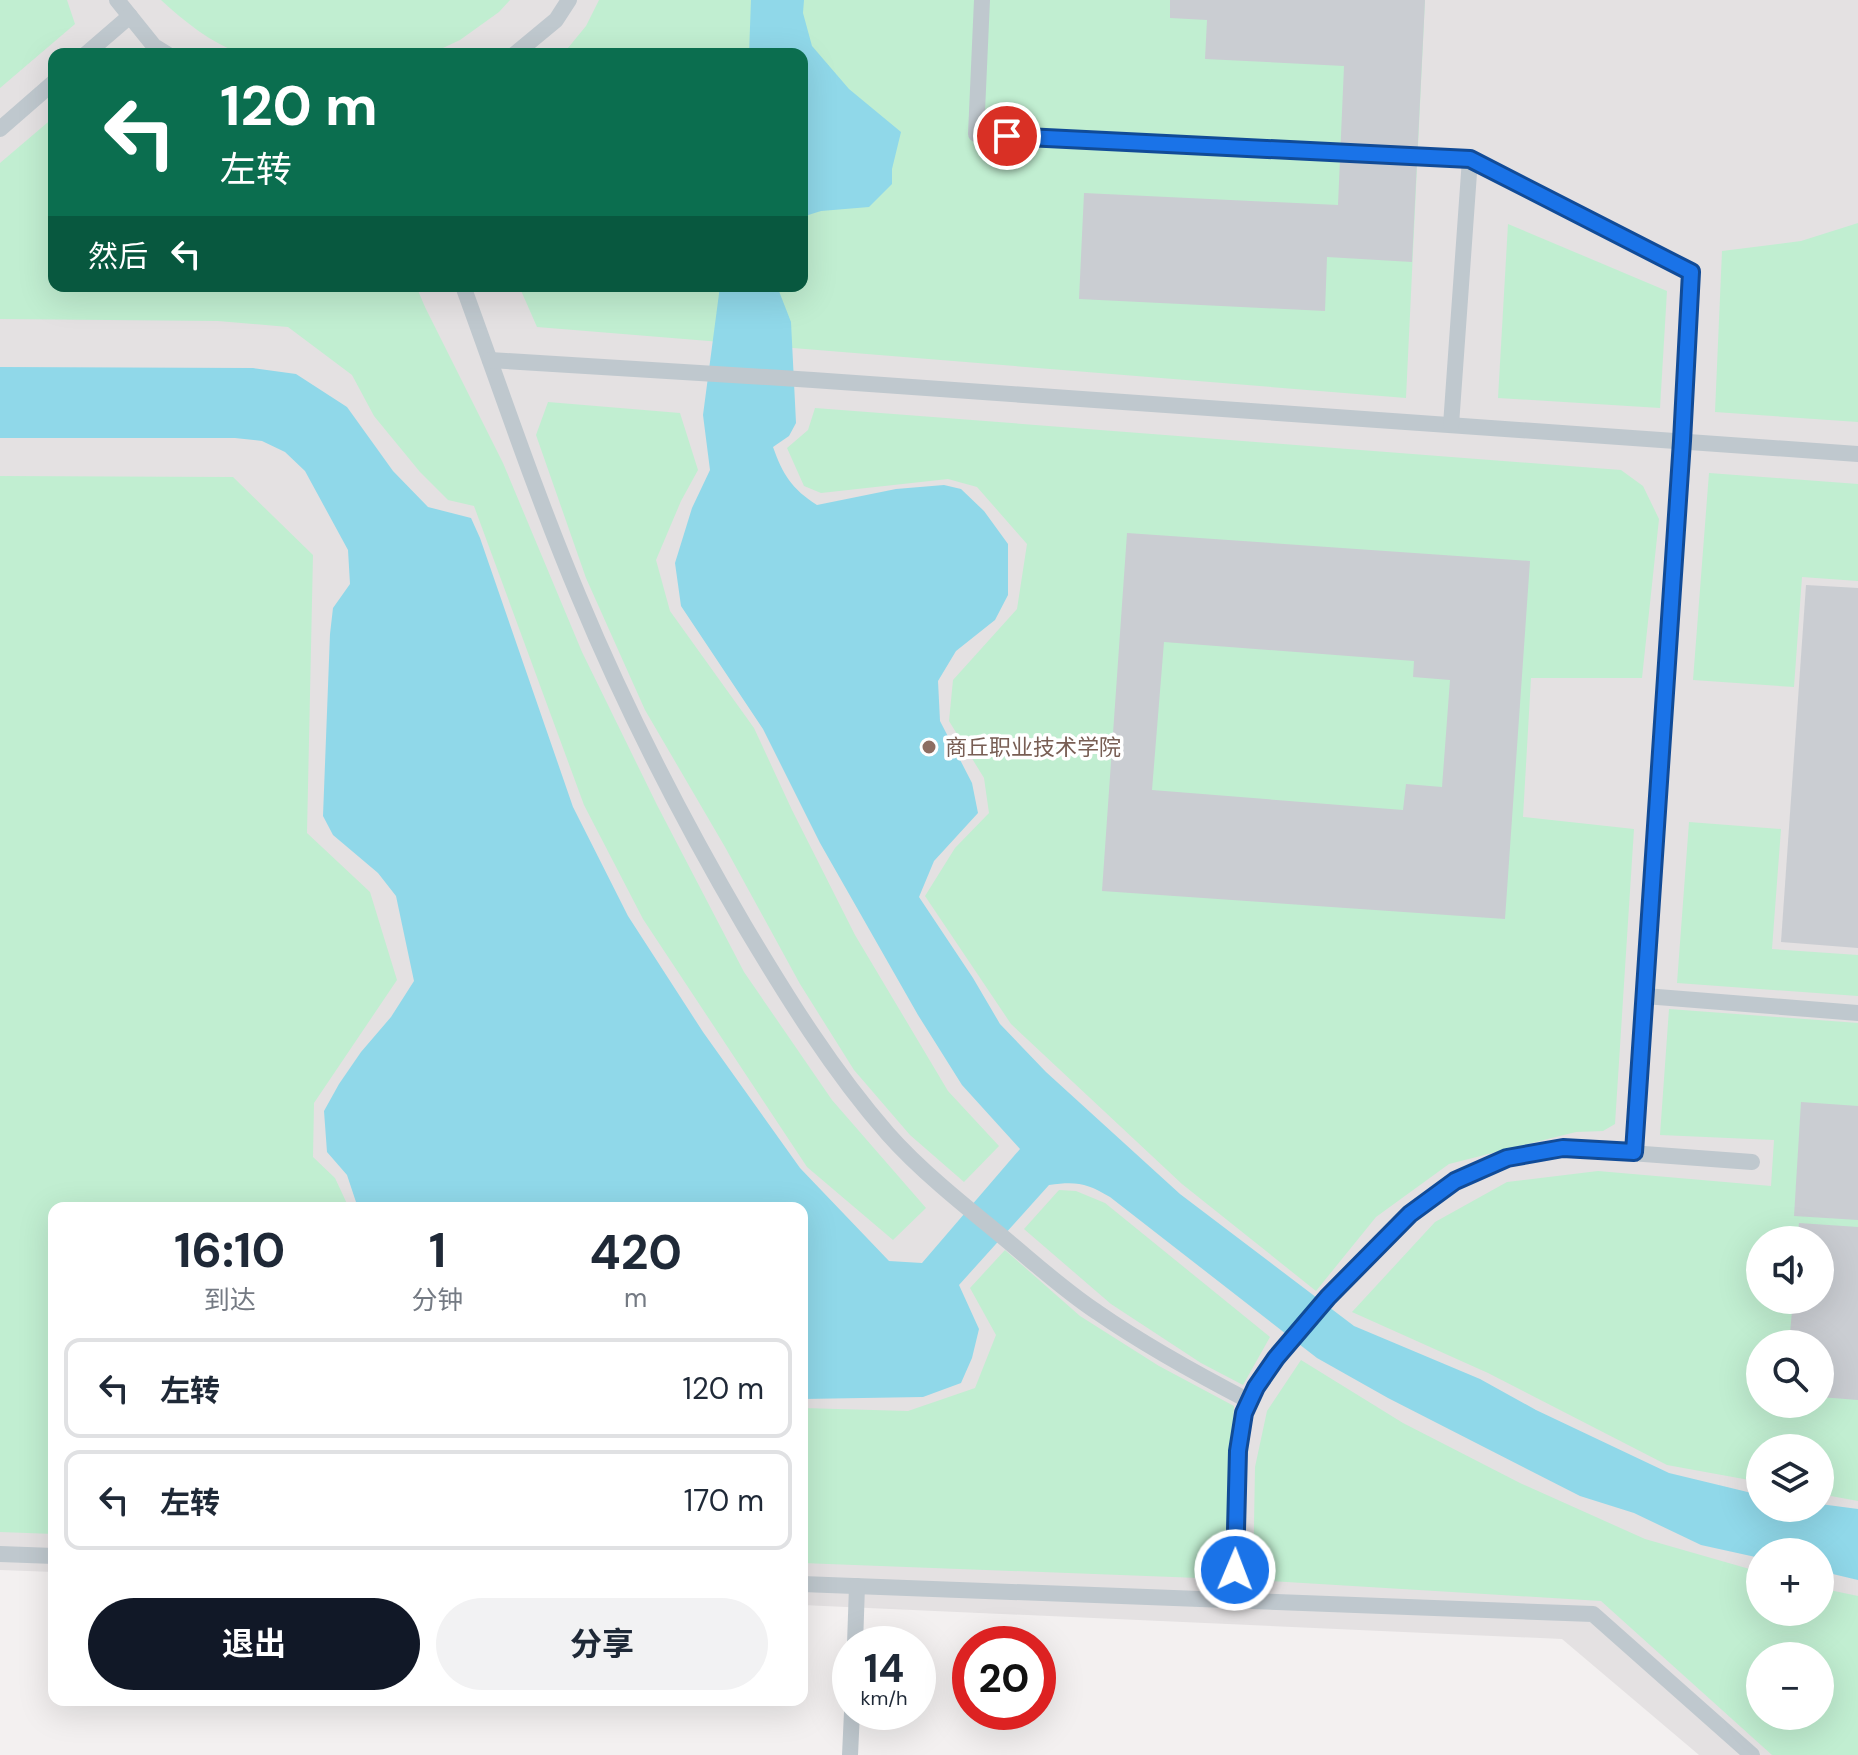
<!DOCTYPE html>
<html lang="zh">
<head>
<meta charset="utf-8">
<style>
	body { margin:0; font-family:"DM Sans","Noto Sans SC",sans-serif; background:#f2f2f3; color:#1f2937; height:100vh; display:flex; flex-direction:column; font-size:30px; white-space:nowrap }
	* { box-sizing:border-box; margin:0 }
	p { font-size:26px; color:#747a83 }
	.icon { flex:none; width:44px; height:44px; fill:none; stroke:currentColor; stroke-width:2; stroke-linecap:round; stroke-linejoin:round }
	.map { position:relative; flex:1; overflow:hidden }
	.sheet { position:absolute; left:48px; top:1202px; width:760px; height:504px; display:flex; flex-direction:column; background:#fff; border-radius:16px; box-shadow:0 8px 32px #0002 }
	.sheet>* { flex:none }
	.banner { position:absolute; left:48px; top:48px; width:760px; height:244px; border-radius:16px; box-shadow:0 8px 32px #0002; background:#0b6e4f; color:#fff; overflow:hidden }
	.controls { position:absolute; left:1746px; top:1226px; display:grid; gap:16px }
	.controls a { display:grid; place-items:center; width:88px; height:88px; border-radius:50%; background:#fff; box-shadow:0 8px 32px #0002; font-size:40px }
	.speed { position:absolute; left:832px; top:1626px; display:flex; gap:16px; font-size:40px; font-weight:700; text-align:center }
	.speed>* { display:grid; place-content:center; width:104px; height:104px; border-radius:50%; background:#fff; box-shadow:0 8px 32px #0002; line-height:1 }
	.speed small { font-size:20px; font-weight:400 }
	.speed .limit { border:12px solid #d22; background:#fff; color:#111 }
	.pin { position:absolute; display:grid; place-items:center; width:68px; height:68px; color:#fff; margin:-34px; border:4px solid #fff; border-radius:50%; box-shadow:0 2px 8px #0007 }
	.me { position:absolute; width:88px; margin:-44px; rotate:1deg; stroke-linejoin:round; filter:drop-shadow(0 0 6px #0008) }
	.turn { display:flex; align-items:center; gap:28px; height:168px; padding:0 40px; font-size:36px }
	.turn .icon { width:104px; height:104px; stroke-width:2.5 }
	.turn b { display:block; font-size:56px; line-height:68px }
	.then { display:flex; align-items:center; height:76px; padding:0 40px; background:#0003; gap:16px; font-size:30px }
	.eta { display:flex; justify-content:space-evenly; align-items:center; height:136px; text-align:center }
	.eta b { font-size:48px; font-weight:700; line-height:56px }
	.button { display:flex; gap:16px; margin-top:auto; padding:16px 40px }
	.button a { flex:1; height:92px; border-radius:48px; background:#111827; color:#fff; font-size:32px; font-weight:700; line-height:92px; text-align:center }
	.button a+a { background:#f2f2f3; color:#1f2937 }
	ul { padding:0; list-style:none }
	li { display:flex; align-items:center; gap:24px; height:100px; margin:0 16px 12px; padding:0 24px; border:4px solid #e0e1e3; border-radius:16px }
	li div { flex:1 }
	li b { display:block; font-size:30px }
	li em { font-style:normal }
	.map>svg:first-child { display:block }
	.education { fill:#e4e1e2; fill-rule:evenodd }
	.green { fill:#c1eed1; fill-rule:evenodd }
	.water { fill:#90d8e9 }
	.building { fill:#cacdd2; fill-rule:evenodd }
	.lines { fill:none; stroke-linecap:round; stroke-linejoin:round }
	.lane { stroke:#bfc8ce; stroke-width:16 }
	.route-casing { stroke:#114b97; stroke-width:20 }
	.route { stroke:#1a73e8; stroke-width:14 }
	.education-dot { fill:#8d6e63; stroke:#fff; stroke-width:3 }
	.labels { text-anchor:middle; stroke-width:7; stroke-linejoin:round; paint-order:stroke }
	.education-label { font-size:22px; fill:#785e54; stroke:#fff; text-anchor:start }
</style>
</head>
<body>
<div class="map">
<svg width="1858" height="1755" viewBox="0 0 1858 1755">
	<rect width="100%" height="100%" fill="#f3f0f0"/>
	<path class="education" d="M0 0H1858V1755H1699L1562 1639 802 1605V1208H54V1572L0 1570ZM54 54H802V286H54ZM1760 1240H1820V1300H1760ZM1760 1344H1820V1404H1760ZM1760 1448H1820V1508H1760ZM1760 1552H1820V1612H1760ZM1760 1656H1820V1716H1760Z"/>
	<g class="green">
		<polygon points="0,0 67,0 75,24 0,88"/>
		<path d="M161 0H510L499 12 460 40 430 54H242C211 43 185 22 161 0Z"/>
		<polygon points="599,0 1425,0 1406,398 537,327 519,286 802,286 802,54 563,54 586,26"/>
		<polygon points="54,117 54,286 416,286 425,307 503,463 582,652 657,805 744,972 832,1100 926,1208 893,1240 807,1167 643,919 584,805 474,506 448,500 420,472 374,416 352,375 288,327 218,321 0,319 0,163"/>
		<polygon points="1858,223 1858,422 1715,412 1722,251 1801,241"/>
		<polygon points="1508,224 1667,291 1660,408 1498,398"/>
		<polygon points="548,402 680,413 698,470 681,501 656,560 670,611 754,728 792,810 855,935 948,1091 999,1146 964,1182 910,1135 854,1070 800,984 725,847 645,710 586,578 536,435"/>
		<polygon points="815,408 1621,470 1643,486 1659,519 1642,678 1531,678 1523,817 1634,829 1615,1124 1603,1131 1576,1132 1449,1164 1376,1217 1316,1291 1182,1184 1011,1024 925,896 955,848 989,813 984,778 949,721 953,680 1017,609 1027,544 977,487 948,479 821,493 804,486 787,448 808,430"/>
		<polygon points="1709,473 1858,484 1858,581 1802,577 1794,687 1693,680"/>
		<polygon points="0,476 233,477 313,555 307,833 370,892 397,980 314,1103 313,1157 335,1178 349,1208 54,1208 54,1534 0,1532"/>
		<polygon points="1689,822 1781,829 1772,949 1858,955 1858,996 1677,983"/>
		<path d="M1669 1009 1858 1023V1501L1820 1494V1448H1760V1482L1667 1465 1488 1373 1352 1312 1435 1222 1507 1182 1598 1171 1771 1186 1774 1140 1660 1135ZM1760 1240H1820V1300H1760ZM1760 1344H1820V1404H1760Z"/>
		<polygon points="1059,1190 1076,1191 1105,1203 1270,1337 1243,1385 1201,1363 1111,1304 1024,1229"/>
		<polygon points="1005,1250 1080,1316 1159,1366 1234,1406 1225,1579 802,1563 802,1408 908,1411 975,1388 996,1335 970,1288"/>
		<path d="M1301 1360 1403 1423 1520 1483 1645 1539 1760 1572V1612H1820V1588L1858 1596V1755H1772L1601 1601 1253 1580 1255 1467 1267 1411ZM1820 1656V1716H1760V1656Z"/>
	</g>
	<g class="water">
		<polygon points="751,0 804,0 803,13 812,46 849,89 901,132 892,169 892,184 869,207 821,211 802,217 802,54 749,54"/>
		<path d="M720 286H777L791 322 796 423 789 436 773 447C783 475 792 489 817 505L896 489 944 485 961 489 984 511 1008 544V595L995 620 956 651 938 681 940 721 972 783 978 813 934 861 919 897 973 978 1000 1024 1046 1072 1180 1194 1354 1326 1480 1379 1536 1410 1669 1473 1760 1495V1508H1820V1504L1858 1509V1580L1820 1571V1552H1760V1558L1701 1545 1634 1513 1580 1496 1388 1398 1317 1358 1110 1197C1087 1183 1076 1181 1049 1185L959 1285 979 1329 972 1358 961 1383 923 1397 802 1399V1208H358L347 1175 327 1152 324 1111 339 1084 361 1052 391 1017 414 981 396 896 378 873 333 835 323 816 330 634 333 608 350 584 348 550 305 471 285 452 262 441 235 438H0V367L253 368 296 374 347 407 393 471 428 507 471 518 480 538 573 807 628 916 703 1032 800 1168 889 1261 922 1263 1020 1149 962 1085 918 1015 820 843 763 729 681 606 675 563 692 508 710 470 703 415Z"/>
	</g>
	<g class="building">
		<polygon points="1170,0 1425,0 1412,262 1327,257 1325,311 1079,299 1084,193 1338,205 1344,66 1205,59 1207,20 1170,18"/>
		<path d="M1127 533 1530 561 1505 919 1102 891ZM1164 642 1414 661 1413 677 1450 680 1442 787 1406 784 1403 810 1152 790Z"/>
		<polygon points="1806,585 1858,588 1858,948 1781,942"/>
		<polygon points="1801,1102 1858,1106 1858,1220 1794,1216"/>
		<polygon points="1799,1223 1858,1227 1858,1400 1820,1397 1820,1344 1789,1344 1793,1300 1820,1300 1820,1240 1797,1240"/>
	</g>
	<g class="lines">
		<g class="lane">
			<polyline points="117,0 154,46 167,54"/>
			<polyline points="982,0 976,134 1470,159"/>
			<polyline points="86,54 130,16"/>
			<polyline points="515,54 556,20 569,0"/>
			<polyline points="0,129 54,82"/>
			<path d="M463 286C501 390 536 495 579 597 626 710 682 819 744 925 787 997 832 1070 888 1134 919 1169 961 1203 998 1233 1030 1259 1062 1289 1097 1312 1146 1346 1197 1374 1249 1401"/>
			<polyline points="490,360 813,380 1858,454"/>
			<polyline points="1451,425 1470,159 1691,272 1682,441 1634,1152"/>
			<polyline points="1645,996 1858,1013"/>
			<polyline points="0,1554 54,1556"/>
			<polyline points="802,1584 1593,1614 1752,1755"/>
			<polyline points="1235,1600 1238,1451 1244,1413 1249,1401 1276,1358 1328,1297 1410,1214 1455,1181 1507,1158 1563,1148 1752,1162"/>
			<polyline points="855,1644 857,1586"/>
			<polyline points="850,1755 852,1712"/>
		</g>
	</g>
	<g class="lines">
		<defs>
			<polyline id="route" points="1007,136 1470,159 1691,272 1682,441 1634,1152 1563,1148 1507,1158 1455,1181 1410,1214 1328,1297 1276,1358 1256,1387 1244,1413 1238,1451 1235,1570"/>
		</defs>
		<use href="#route" class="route-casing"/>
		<use href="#route" class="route"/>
	</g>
	<circle class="education-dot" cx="929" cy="747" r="8"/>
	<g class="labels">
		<g class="education-label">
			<text x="945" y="755">商丘职业技术学院</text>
		</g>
	</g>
</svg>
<div class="controls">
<a><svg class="icon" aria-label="sound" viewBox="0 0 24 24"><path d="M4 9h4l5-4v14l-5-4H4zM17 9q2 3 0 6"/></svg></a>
<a><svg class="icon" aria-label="search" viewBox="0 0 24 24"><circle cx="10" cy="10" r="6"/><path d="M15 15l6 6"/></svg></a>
<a><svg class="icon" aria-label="layers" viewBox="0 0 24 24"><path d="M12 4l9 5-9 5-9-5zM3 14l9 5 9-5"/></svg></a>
<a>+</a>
<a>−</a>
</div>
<div class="speed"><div>14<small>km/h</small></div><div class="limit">20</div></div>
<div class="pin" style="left:1007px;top:136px;background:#d93025"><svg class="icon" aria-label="arrive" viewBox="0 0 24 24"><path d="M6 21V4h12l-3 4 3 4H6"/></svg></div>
<svg class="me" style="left:1235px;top:1570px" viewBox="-20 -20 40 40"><circle r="17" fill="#1a73e8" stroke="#fff" stroke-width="3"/><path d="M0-11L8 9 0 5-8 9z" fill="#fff"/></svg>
<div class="banner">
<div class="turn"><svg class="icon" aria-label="left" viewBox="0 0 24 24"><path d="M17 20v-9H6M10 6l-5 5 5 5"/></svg><div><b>120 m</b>左转</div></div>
<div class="then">然后<svg class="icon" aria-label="left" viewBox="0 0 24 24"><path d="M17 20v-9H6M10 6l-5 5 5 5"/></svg></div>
</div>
<section class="sheet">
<div class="eta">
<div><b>16:10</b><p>到达</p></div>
<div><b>1</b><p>分钟</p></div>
<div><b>420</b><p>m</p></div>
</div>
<ul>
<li><svg class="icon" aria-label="left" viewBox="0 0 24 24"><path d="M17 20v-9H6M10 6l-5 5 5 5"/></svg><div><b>左转</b></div><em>120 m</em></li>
<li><svg class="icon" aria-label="left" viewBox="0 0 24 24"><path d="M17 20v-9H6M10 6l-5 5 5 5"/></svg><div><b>左转</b></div><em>170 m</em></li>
</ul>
<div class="button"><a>退出</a><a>分享</a></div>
</section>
</div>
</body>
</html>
